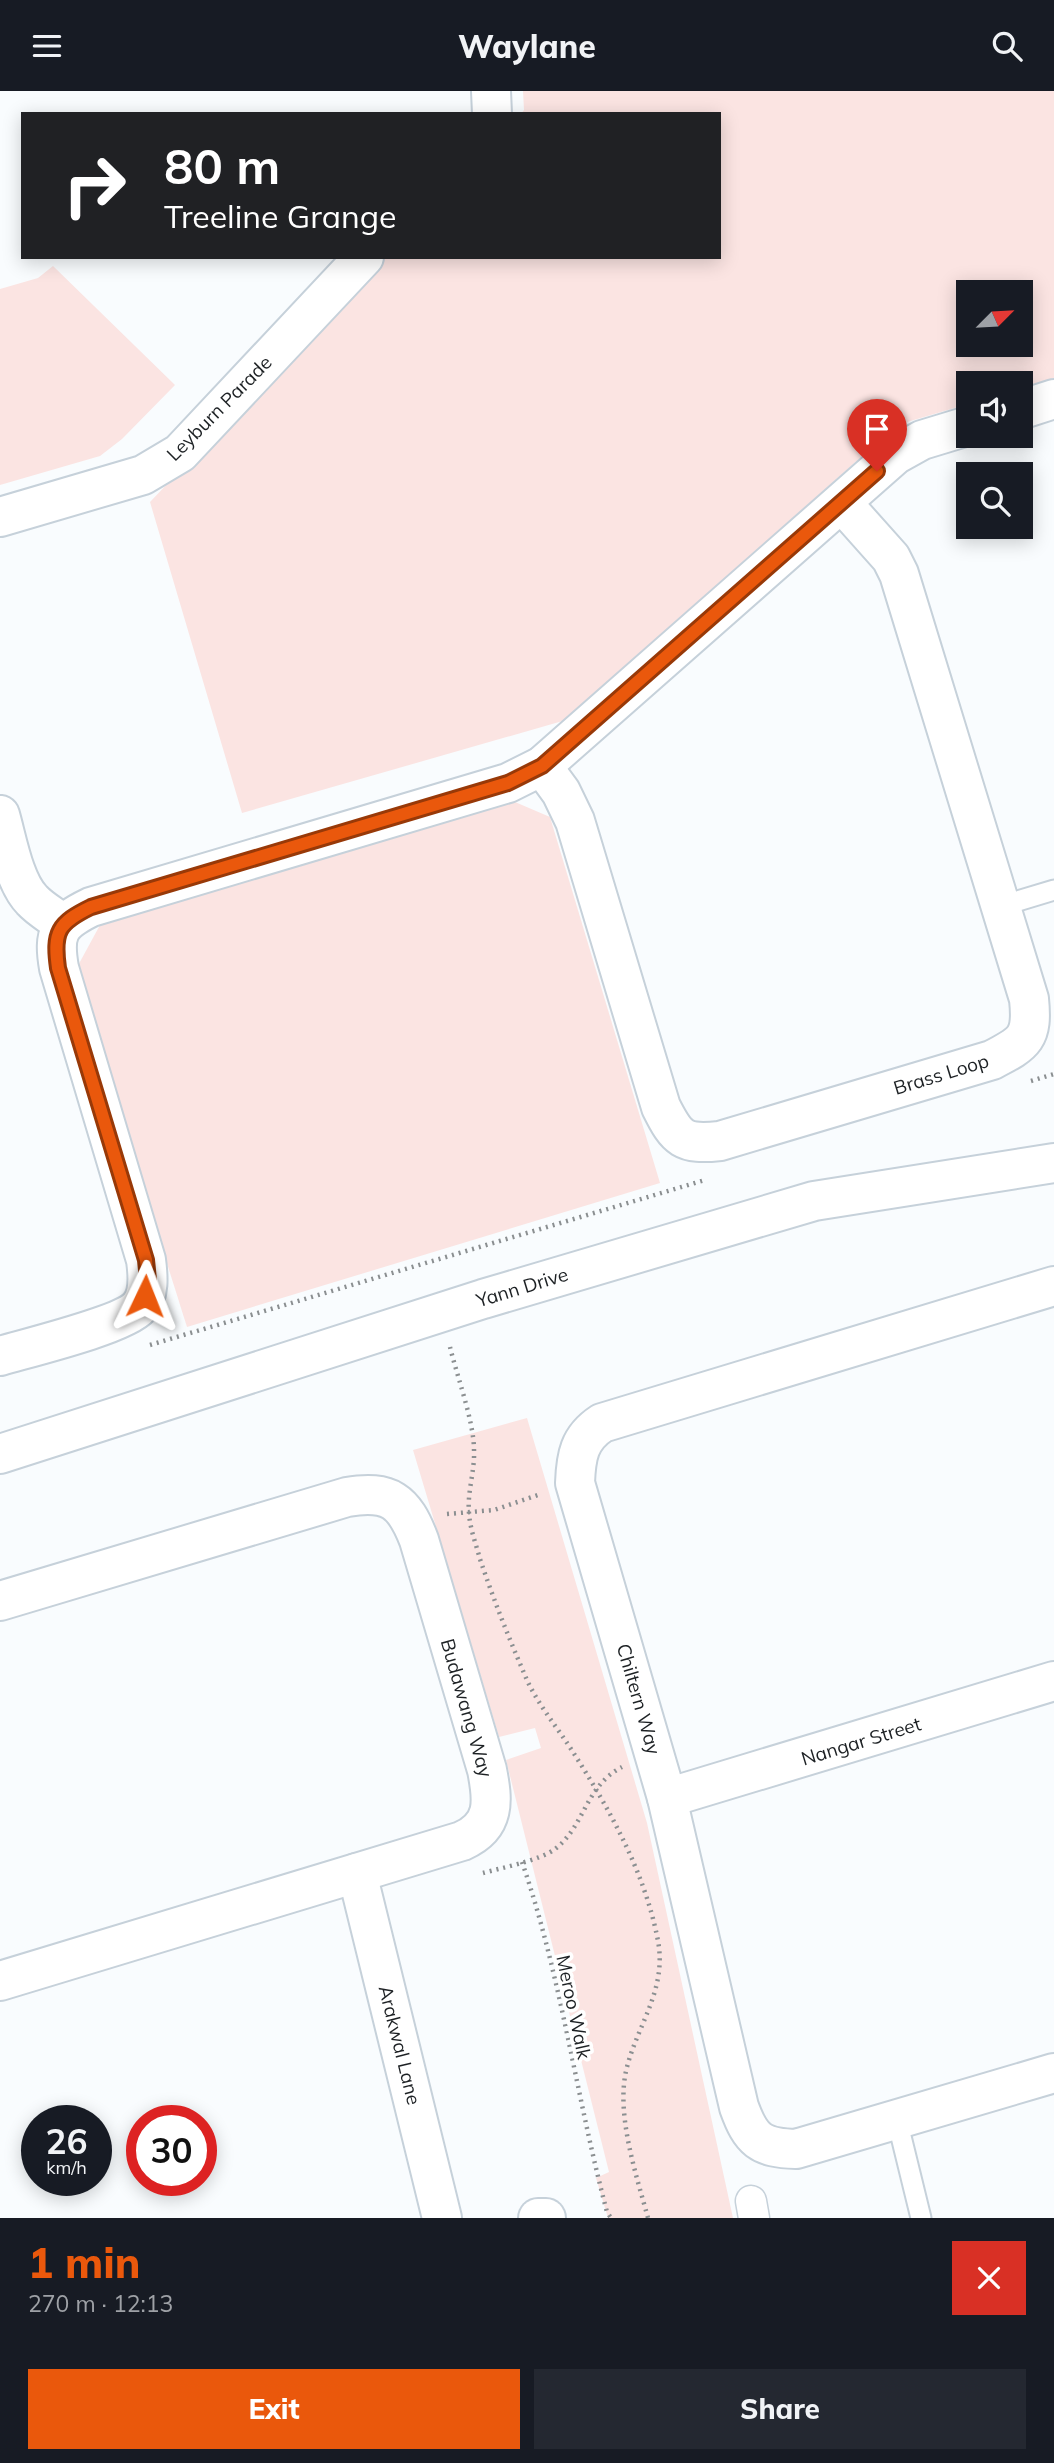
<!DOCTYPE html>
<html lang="en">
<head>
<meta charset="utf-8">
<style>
	body { margin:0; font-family:Mulish,sans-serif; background:#242831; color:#f1f3f6; height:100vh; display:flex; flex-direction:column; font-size:26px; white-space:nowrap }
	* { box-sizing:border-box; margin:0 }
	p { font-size:23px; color:#9ea1a6 }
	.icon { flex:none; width:38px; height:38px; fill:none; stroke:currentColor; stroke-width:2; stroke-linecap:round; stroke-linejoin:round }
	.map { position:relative; height:2127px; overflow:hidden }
	.drawer { display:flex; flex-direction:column; background:#171b24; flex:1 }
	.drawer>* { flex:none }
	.top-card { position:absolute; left:21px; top:21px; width:700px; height:147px; border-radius:0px; box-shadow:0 4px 18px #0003; background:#202124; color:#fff; overflow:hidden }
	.needle { width:46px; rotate:66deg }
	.controls { position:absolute; left:956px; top:189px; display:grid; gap:14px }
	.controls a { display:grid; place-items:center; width:77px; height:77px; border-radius:0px; background:#171b24; box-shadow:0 4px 18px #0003; font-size:35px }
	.speed { position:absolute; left:21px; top:2014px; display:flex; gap:14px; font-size:35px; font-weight:700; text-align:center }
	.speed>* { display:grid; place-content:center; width:91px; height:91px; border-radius:50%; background:#171b24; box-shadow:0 4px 18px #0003; line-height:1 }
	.speed small { font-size:18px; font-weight:400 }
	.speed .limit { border:10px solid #d22; background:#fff; color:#111 }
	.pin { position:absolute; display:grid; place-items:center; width:60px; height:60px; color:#fff; margin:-72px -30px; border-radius:50% 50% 50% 0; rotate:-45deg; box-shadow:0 0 7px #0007 }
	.pin .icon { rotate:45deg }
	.me { position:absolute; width:77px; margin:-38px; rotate:2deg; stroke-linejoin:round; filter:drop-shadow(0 0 5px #0008) }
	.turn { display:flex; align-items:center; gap:24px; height:147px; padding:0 28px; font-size:32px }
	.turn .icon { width:91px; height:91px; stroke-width:2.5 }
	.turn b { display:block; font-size:49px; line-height:60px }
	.round { display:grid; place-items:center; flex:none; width:74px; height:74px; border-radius:0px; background:#242831 }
	.summary { display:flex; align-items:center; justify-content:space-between; height:119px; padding:0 28px }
	h1 { font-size:42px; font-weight:800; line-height:52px; color:#ea580c }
	.primary-button { display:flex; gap:14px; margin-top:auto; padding:14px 28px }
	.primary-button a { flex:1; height:80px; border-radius:0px; background:#ea580c; color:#fff; font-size:28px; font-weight:800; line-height:80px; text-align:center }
	.primary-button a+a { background:#242831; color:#f1f3f6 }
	header { display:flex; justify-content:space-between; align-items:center; height:91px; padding:0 28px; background:#171b24; font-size:32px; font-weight:800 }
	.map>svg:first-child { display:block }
	.green { fill:#fbe4e2; fill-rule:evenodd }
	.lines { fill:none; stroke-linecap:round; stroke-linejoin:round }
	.service-casing { stroke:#c6d1da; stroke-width:23 }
	.pedestrian-casing { stroke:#c6d1da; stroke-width:33 }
	.minor-casing { stroke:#c6d1da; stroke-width:42 }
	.tertiary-casing { stroke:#c6d1da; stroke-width:42 }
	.path { stroke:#8b8f91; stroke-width:4.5; stroke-dasharray:2 5; stroke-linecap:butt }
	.service { stroke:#fff; stroke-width:19 }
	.pedestrian { stroke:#fff; stroke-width:30 }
	.minor { stroke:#fff; stroke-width:38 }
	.tertiary { stroke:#fff; stroke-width:38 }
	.route-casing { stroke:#983908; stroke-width:18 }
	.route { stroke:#ea580c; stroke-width:12 }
	.labels { text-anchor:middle; stroke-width:7; stroke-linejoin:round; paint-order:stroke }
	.street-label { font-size:19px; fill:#1d2124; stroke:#fff }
</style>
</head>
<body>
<header><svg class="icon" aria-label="menu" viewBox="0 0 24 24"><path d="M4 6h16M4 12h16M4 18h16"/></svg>Waylane<svg class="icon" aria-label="search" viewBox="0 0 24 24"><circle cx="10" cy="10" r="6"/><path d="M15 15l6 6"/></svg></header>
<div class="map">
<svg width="1054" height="2127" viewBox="0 0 1054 2127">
	<rect width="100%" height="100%" fill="#f9fcfe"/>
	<g class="green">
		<path d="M523 0H1054V287L1020 297V292H968V313L897 334 566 629 242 722 150 411 384 166H719V23H521L524 19ZM968 201H1020V254H968Z"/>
		<polygon points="53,175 175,294 122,348 100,365 0,394 0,198 38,187"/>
		<polygon points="508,708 550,726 660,1092 187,1236 75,880 100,834"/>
		<polygon points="527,1327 647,1732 733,2127 608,2127 596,2087 609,2081 506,1669 541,1657 535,1637 499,1646 413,1359"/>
	</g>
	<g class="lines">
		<defs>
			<g id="service">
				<polyline points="1001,815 1054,799"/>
				<polyline points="897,2029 921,2127"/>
			</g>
			<polyline id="pedestrian" points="751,2110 754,2127"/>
			<g id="minor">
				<polyline points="491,0 492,23"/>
				<polyline points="1020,319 1054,308"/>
				<polyline points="0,426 143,384 180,362 364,166"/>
				<path d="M542 675 561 701 575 730 661 1016C677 1048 683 1054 720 1050L992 969C1025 952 1033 947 1029 908L899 483 891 467 842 412"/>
				<path d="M0 724C7 748 14 791 32 809 40 818 53 825 63 833"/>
				<path d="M1054 1195 602 1332C579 1347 576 1365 575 1392L667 1707 739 2016C751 2049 760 2057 796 2058L1054 1982"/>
				<path d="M0 1265C27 1257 123 1234 139 1216 150 1204 148 1184 146 1169L59 877C53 842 58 832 91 816L508 692 542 675 895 364 922 349 968 335"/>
				<path d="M0 1510 347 1406C390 1399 404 1410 419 1449L487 1679C493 1709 496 1735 462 1750L0 1890"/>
				<polyline points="667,1707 1054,1590"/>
				<polyline points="357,1782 442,2127"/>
				<polyline points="538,2127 546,2127"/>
			</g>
			<polyline id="tertiary" points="0,1363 483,1208 814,1110 1054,1072"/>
		</defs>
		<use href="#service" class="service-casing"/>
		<use href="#pedestrian" class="pedestrian-casing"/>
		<use href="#minor" class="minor-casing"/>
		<use href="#tertiary" class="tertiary-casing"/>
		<g class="path">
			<polyline points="1031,990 1054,983"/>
			<polyline points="150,1254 705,1089"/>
			<path d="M450 1256C457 1285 474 1331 474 1359 475 1380 467 1401 469 1422 470 1438 476 1453 480 1468 493 1507 508 1545 524 1582 535 1610 555 1633 571 1658 609 1717 645 1781 658 1850 667 1898 638 1933 627 1976 615 2021 636 2083 648 2127"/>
			<polyline points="447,1423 494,1419 541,1403"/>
			<path d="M522 1771C561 1884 576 2005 607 2121L611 2127"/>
			<path d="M483 1782C501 1777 541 1769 555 1758 585 1735 585 1695 622 1676"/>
		</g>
		<use href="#service" class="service"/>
		<use href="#pedestrian" class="pedestrian"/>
		<use href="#minor" class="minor"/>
		<use href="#tertiary" class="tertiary"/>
	</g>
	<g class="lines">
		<defs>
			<path id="route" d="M145 1205 148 1189 146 1169 58 877C53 841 58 832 91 816L508 692 542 675 877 380"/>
		</defs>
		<use href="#route" class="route-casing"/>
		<use href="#route" class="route"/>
	</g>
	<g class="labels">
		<g class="street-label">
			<text transform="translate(219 317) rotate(-45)" y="7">Leyburn Parade</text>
			<text transform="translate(941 983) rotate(-17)" y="7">Brass Loop</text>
			<text transform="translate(522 1196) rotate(-17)" y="7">Yann Drive</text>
			<text transform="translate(639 1608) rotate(74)" y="7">Chiltern Way</text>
			<text transform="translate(467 1617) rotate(74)" y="7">Budawang Way</text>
			<text transform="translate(861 1650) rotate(-17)" y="7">Nangar Street</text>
			<text transform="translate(574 1916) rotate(78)" y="7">Meroo Walk</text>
			<text transform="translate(400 1954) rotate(76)" y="7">Arakwal Lane</text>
		</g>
	</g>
</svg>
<div class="controls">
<a><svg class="needle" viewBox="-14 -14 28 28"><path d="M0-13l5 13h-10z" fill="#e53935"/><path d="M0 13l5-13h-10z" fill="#9ea1a6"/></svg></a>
<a><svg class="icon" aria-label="sound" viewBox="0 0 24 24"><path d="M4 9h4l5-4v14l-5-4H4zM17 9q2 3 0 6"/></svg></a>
<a><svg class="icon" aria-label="search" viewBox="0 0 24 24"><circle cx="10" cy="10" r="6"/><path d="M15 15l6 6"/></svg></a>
</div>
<div class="speed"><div>26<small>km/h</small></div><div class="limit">30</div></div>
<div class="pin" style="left:877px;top:380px;background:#d93025"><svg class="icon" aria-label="arrive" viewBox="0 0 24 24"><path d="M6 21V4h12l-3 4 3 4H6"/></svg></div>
<svg class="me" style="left:145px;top:1205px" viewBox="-20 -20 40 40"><path d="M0-17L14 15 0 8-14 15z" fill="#ea580c" stroke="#fff" stroke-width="4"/></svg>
<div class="top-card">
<div class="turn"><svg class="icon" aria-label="right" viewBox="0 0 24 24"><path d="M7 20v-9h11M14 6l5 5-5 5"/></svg><div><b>80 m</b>Treeline Grange</div></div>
</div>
</div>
<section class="drawer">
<div class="summary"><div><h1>1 min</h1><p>270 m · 12:13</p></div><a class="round" style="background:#d93025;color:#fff"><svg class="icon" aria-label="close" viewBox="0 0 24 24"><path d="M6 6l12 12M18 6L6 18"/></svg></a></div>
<div class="primary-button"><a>Exit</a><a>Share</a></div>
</section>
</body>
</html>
